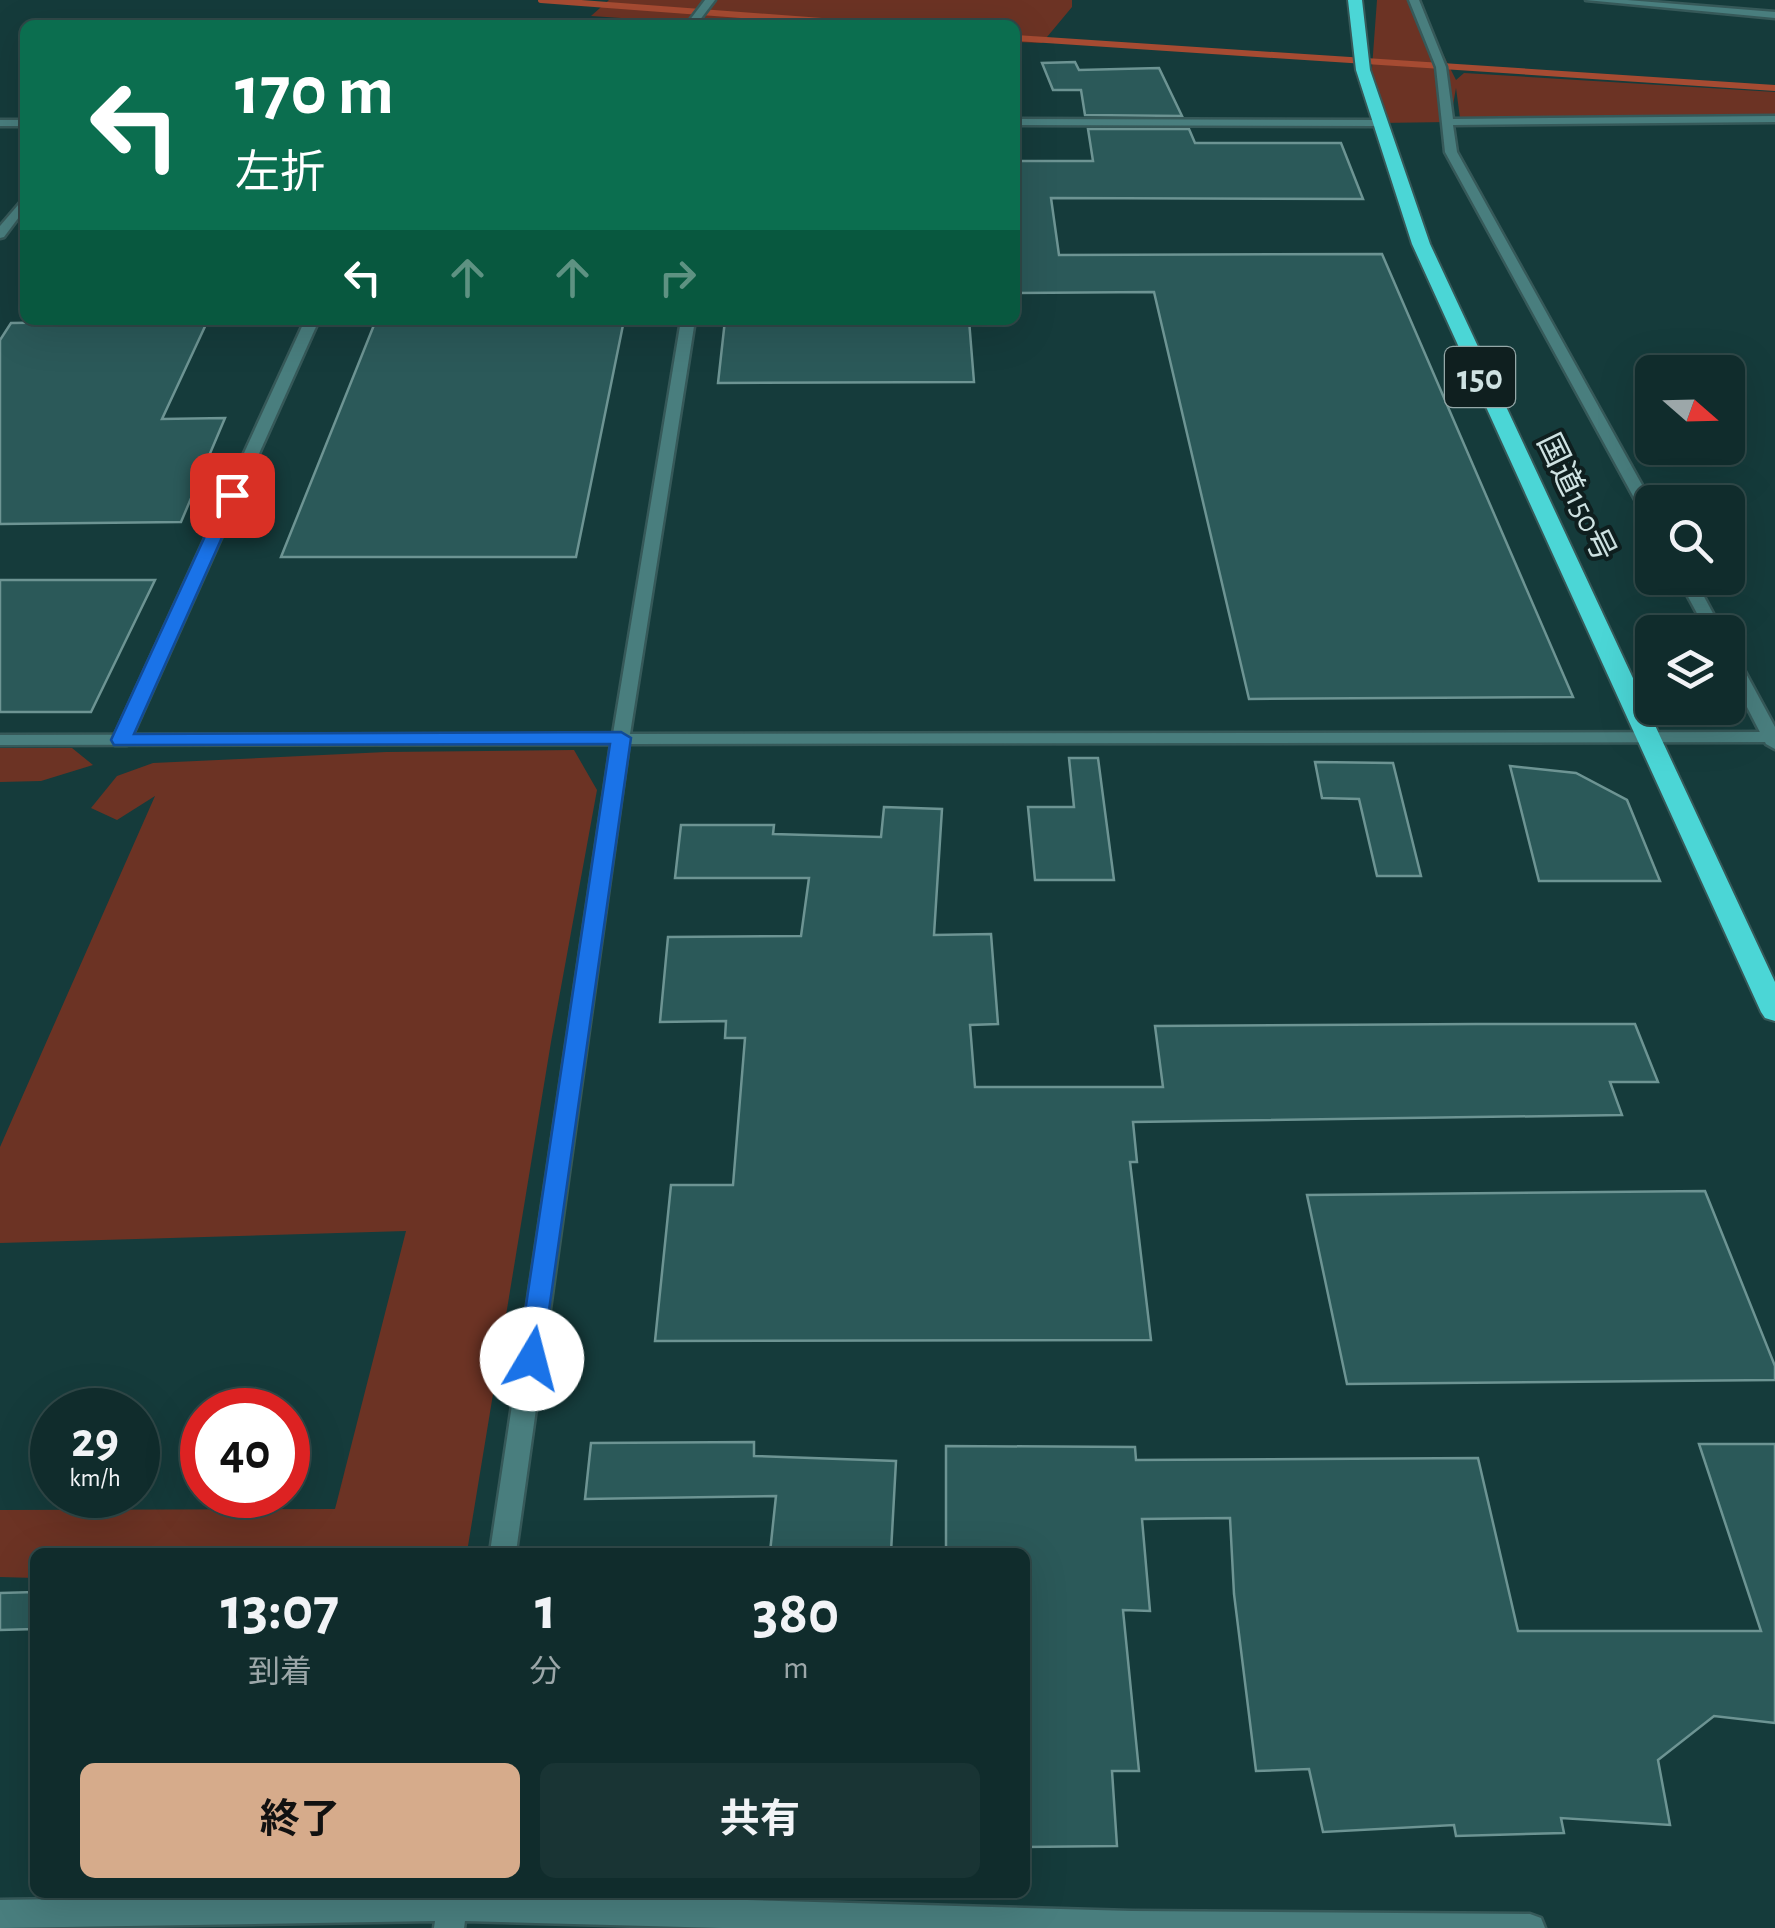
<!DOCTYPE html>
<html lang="ja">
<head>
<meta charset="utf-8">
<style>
	body { margin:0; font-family:"Alegreya Sans","Noto Sans JP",sans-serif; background:#193434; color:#f1f3f6; height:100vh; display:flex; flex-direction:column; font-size:38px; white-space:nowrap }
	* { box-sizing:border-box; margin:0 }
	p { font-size:32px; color:#9ca7a9 }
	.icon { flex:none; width:55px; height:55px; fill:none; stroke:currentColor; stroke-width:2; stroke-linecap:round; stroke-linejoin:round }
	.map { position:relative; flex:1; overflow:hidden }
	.drawer { position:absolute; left:30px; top:1548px; width:1000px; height:350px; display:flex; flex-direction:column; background:#102c2c; border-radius:15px; box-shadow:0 10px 40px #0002,0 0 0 2px #304848 }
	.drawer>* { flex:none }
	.hud { position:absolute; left:20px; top:20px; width:1000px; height:305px; border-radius:15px; box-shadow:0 10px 40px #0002,0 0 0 2px #304848; background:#0b6e4f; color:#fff; overflow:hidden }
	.needle { width:65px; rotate:110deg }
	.buttons { position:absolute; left:1635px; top:355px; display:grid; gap:20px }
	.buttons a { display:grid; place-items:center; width:110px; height:110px; border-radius:15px; background:#102c2c; box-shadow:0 10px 40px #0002,0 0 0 2px #304848; font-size:50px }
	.speed { position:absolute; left:30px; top:1388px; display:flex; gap:20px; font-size:50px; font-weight:700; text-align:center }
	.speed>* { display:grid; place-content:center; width:130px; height:130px; border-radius:50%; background:#102c2c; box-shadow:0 10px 40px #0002,0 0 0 2px #304848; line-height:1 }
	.speed small { font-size:25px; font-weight:400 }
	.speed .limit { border:15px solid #d22; background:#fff; color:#111 }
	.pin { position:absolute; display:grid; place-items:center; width:85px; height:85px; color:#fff; margin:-42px; border-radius:20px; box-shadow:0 5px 15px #0006 }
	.me { position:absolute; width:110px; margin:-55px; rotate:8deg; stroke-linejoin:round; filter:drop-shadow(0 0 8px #0008) }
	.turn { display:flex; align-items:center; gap:35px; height:210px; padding:0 50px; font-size:45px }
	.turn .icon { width:130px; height:130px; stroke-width:2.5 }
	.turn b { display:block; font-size:70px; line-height:85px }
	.lanes { display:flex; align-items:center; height:95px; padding:0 50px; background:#0003; justify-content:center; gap:50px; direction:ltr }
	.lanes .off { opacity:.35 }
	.eta { display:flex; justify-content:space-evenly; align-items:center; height:170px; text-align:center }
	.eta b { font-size:60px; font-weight:700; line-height:70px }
	.button { display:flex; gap:20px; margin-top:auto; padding:20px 50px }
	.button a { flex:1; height:115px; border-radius:15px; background:#d6ab8b; color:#111; font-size:40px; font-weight:700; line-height:115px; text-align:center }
	.button a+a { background:#193434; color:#f1f3f6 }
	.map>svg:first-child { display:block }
	.green { fill:#6c3324 }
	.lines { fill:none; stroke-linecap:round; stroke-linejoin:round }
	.stream { stroke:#a64b32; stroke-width:6 }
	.building { fill:#2b5959; stroke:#6d9493; stroke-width:2.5 }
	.minor-casing { stroke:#365959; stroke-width:5 }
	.tertiary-casing { stroke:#365959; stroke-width:5 }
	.trunk-casing { stroke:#365959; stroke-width:4 }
	.minor { fill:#497e7e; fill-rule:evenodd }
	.tertiary { fill:#497e7e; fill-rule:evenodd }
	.trunk { fill:#4bd6d6; fill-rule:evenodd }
	.route { fill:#1a73e8; stroke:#114b97; stroke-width:2.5 }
	.labels { text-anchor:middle; stroke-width:8; stroke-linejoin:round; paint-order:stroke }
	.far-street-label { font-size:32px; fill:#cee2e2; stroke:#0f1f1f }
	.shield { fill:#0f1f1f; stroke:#95a8a8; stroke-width:2.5 }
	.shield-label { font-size:35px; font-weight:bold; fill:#cee2e2 }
</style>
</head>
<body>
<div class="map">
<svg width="1775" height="1928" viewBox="0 0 1775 1928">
	<rect width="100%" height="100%" fill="#153b3b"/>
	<g class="green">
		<polygon points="609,0 1072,0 1072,7 1042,43 1015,42 1015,25 726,25 591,16"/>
		<polygon points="1377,0 1416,0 1456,80 1464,73 1775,92 1775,117 1460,118 1456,88 1450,122 1379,123 1370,95"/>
		<polygon points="0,748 72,748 93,765 41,781 0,782"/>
		<polygon points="574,750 597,790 551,1042 467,1552 35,1552 35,1578 0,1577 0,1510 335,1509 406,1231 0,1243 0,1147 155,796 117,820 91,808 117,776 153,763 386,752"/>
	</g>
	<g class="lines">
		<g class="stream">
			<polyline points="541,0 875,25"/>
			<polyline points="1015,38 1775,88"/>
		</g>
	</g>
	<g class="building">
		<polygon points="1075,62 1079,70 1159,68 1182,116 1085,115 1081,90 1053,90 1042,63"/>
		<polygon points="1088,129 1189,129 1195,143 1341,143 1363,199 1051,198 1059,255 1382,254 1573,697 1249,699 1154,292 1015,293 1015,161 1093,161"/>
		<polygon points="208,320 162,419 225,418 181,522 0,524 0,340 11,323"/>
		<polygon points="376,320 624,320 576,557 281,557"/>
		<polygon points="725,320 969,320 974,382 718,383"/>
		<polygon points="0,580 155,580 91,712 0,712"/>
		<polygon points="1069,758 1098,758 1114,880 1035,880 1028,807 1074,807"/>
		<polygon points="1315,762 1393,763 1421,876 1377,876 1359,799 1322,798"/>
		<polygon points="1510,766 1576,773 1627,800 1660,881 1539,881"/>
		<polygon points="884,807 942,809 934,935 991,934 998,1024 970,1025 975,1087 1163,1087 1155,1026 1476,1024 1635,1024 1658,1082 1610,1082 1622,1115 1133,1122 1137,1162 1130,1162 1151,1340 655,1341 671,1185 733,1185 745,1038 725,1038 726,1021 660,1022 668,937 801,936 809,878 675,878 681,825 774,825 773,834 881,837"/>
		<polygon points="1705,1191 1775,1366 1775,1380 1347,1384 1307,1195"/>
		<polygon points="754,1442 754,1456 896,1461 891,1552 770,1552 776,1496 585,1499 591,1443"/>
		<polygon points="1699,1444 1775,1444 1775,1723 1714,1716 1658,1760 1670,1825 1561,1818 1564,1833 1456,1836 1454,1825 1323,1832 1309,1769 1256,1771 1234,1594 1230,1518 1142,1519 1150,1611 1123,1610 1139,1771 1112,1771 1117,1846 1025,1847 1025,1552 946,1552 946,1446 1135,1447 1136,1460 1478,1458 1518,1631 1761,1631"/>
		<polygon points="35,1592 35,1629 0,1630 0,1593"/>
	</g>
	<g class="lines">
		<defs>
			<g id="minor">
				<polygon points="705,0 715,0 696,25 686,25"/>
				<polygon points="1409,0 1419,0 1446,67 1453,119 1775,116 1775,122 1453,125 1457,152 1652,503 1652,520 1644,516 1445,152 1436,67"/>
				<polygon points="1586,0 1627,0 1775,12 1775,18"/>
				<polygon points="25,197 25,209 4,237 0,238 0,226"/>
				<polygon points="305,320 319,320 130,741 127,745 115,745 112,741"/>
				<polygon points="1678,578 1694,578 1723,632 1707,632"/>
				<polygon points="1728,650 1736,655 1775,727 1775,749 1766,744 1728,670"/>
			</g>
			<g id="tertiary">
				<polygon points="1015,119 1379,120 1385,123 1379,126 1015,125"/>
				<rect x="0" y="120" width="25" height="6"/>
				<polygon points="681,320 695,320 630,734 1775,732 1775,742 629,744 516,1552 490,1552 611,744 0,745 0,735 613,734"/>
				<polygon points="469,1892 1132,1911 1530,1914 1541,1918 1545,1928 722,1928 465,1921 464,1928 434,1928 435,1921 0,1928 0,1900"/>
			</g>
			<polygon id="trunk" points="1348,0 1362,0 1370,70 1430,244 1775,982 1775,1021 1765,1018 1761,1012 1412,244 1356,70"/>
		</defs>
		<use href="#minor" class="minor-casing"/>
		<use href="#tertiary" class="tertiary-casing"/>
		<use href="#trunk" class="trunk-casing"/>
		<use href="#minor" class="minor"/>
		<use href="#tertiary" class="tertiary"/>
		<use href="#trunk" class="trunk"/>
	</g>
	<polygon class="route" points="232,490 241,495 134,734 621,732 631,738 541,1366 522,1366 518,1359 610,744 114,745 111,740 224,495"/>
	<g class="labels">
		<g class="far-street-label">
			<text transform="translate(1577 497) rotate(64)" y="11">国道150号</text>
		</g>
		<rect class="shield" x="1445" y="347" width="70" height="60" rx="8"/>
		<g class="shield-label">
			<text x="1480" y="389">150</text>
		</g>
	</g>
</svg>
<div class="buttons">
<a><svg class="needle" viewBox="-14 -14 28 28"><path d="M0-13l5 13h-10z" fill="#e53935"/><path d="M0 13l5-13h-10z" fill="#9ca7a9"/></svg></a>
<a><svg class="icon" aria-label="search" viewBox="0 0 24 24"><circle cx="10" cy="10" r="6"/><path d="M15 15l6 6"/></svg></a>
<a><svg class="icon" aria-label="layers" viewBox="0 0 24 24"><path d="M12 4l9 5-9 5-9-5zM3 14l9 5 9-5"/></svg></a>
</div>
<div class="speed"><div>29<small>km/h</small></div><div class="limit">40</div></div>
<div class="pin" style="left:232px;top:495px;background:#d93025"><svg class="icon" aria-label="arrive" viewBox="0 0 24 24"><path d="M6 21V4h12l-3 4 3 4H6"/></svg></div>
<svg class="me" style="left:532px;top:1359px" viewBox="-20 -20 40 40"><circle r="19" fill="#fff"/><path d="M0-13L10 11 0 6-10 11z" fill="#1a73e8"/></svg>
<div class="hud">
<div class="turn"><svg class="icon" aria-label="left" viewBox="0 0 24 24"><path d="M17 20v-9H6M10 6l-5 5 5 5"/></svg><div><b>170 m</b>左折</div></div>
<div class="lanes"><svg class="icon" aria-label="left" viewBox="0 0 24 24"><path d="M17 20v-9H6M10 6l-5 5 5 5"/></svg><svg class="icon off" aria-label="ahead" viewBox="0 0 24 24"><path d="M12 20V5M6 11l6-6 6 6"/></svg><svg class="icon off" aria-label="ahead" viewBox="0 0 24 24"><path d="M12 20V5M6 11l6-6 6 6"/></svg><svg class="icon off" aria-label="right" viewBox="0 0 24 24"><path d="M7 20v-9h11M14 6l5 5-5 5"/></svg></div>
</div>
<section class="drawer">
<div class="eta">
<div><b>13:07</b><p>到着</p></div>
<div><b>1</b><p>分</p></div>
<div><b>380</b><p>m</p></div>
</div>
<div class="button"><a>終了</a><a>共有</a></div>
</section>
</div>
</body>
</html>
